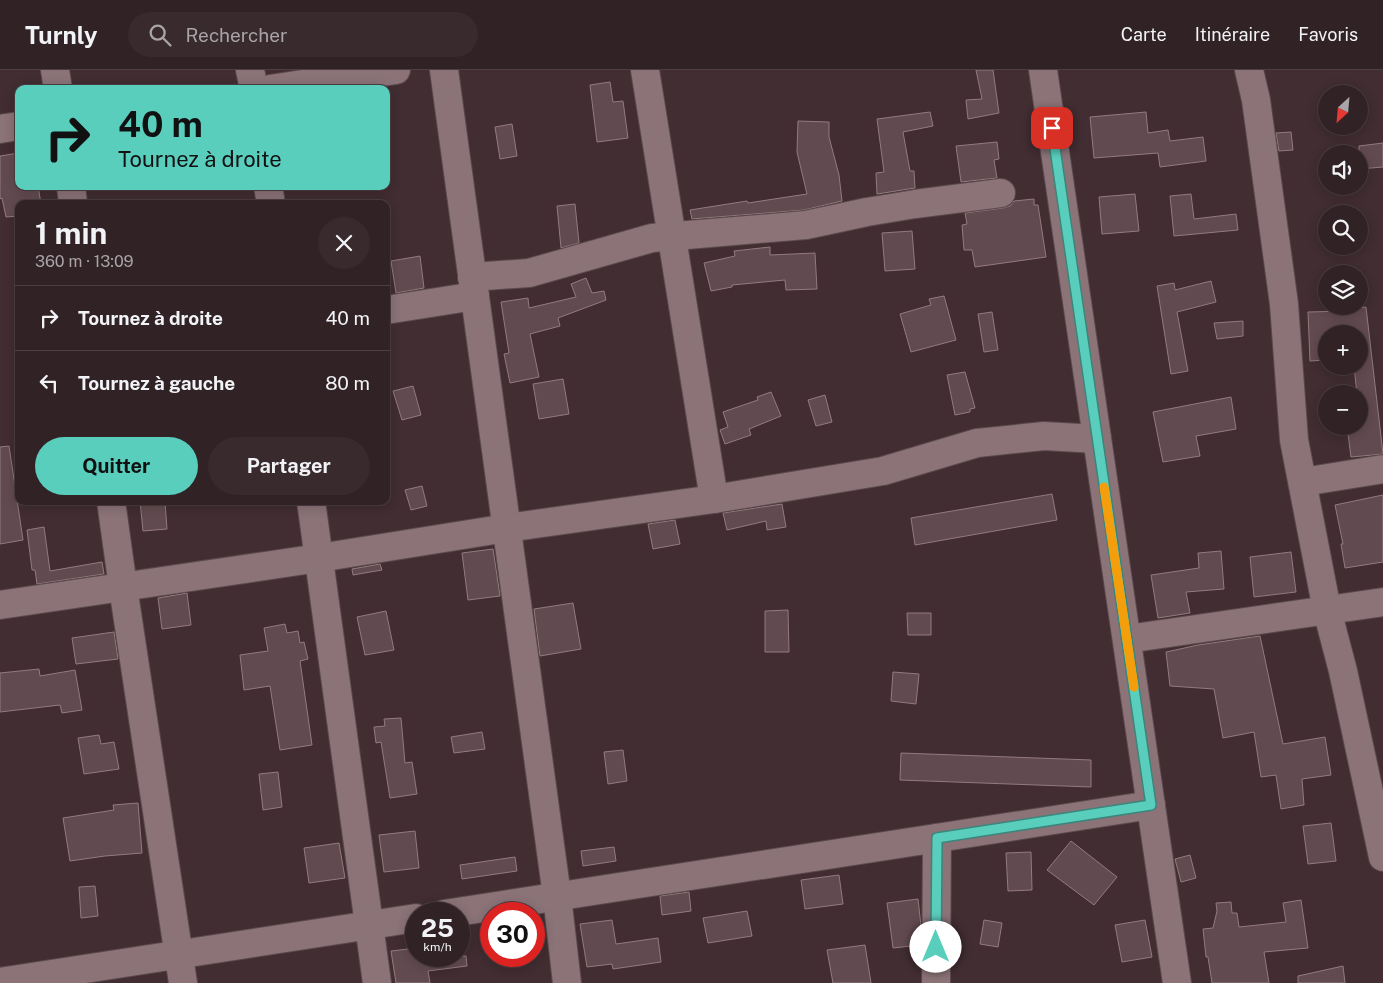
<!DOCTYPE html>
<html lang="fr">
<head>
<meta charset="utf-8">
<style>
	body { margin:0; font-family:"Public Sans",sans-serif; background:#392a2e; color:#f1f3f6; height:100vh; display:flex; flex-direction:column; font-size:19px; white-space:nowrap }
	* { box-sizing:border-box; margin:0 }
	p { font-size:16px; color:#a8a4a7 }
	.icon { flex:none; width:28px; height:28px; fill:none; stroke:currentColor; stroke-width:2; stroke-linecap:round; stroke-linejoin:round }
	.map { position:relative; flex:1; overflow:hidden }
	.details { position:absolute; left:15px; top:130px; width:375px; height:305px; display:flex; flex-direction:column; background:#312226; border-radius:10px; box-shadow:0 2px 12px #0003,0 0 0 1px #4c3f43 }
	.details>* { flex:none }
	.banner { position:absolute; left:15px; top:15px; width:375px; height:105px; border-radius:10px; box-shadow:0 2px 12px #0003,0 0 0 1px #4c3f43; background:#5acebd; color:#111; overflow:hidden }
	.needle { width:32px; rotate:206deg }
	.fabs { position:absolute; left:1318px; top:15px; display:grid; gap:10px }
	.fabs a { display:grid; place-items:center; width:50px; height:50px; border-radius:50%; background:#312226; box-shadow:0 2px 12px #0003,0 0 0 1px #4c3f43; font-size:25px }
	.speed { position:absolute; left:405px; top:832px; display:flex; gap:10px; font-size:25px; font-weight:700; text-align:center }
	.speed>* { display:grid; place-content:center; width:65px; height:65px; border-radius:50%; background:#312226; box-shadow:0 2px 12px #0003,0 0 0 1px #4c3f43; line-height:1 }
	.speed small { font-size:12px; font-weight:400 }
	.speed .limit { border:8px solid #d22; background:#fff; color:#111 }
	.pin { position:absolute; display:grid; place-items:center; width:42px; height:42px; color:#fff; margin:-21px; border-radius:10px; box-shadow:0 2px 8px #0006 }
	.me { position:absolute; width:55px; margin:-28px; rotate:0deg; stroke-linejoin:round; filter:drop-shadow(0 0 4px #0008) }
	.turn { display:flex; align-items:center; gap:18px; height:105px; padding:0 20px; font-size:22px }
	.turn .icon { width:65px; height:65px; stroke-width:2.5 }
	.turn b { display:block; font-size:35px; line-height:42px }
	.round { display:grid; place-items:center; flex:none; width:52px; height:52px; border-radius:26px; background:#392a2e }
	.headline { display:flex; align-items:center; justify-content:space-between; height:85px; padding:0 20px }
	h1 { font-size:30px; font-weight:700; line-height:38px }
	.button { display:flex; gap:10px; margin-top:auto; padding:10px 20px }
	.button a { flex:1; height:58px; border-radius:30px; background:#5acebd; color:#111; font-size:20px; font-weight:700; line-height:58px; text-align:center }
	.button a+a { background:#392a2e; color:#f1f3f6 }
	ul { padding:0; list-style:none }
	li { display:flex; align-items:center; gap:15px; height:65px; padding:0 20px; border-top:1px solid #4c3f43 }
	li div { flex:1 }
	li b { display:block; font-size:19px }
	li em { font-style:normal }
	header { display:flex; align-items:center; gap:30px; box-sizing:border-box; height:70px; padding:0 25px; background:#312226; border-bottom:1px solid #4c3f43 }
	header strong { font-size:24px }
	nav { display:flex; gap:28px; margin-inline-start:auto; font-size:18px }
	.search { width:350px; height:45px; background:#392a2e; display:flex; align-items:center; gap:12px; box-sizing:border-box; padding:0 18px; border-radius:28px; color:#a8a4a7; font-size:19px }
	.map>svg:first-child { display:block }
	.building { fill:#624b50; stroke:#937b80 }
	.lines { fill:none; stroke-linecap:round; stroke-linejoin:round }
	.minor-casing { stroke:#5a494d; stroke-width:30 }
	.minor { stroke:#8b7378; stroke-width:28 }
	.route-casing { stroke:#3a867b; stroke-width:12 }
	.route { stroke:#5acebd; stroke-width:9 }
	.slow { stroke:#f59e0b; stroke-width:9 }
</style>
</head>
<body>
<header>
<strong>Turnly</strong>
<div class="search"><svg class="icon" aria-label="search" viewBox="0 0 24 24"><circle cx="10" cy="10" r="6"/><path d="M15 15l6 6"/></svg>Rechercher</div>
<nav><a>Carte</a><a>Itinéraire</a><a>Favoris</a></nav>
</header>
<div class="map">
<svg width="1383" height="913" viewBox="0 0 1383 913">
	<rect width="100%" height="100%" fill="#412d32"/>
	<g class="building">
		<polygon points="976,0 993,0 999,43 968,49 966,30 982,29"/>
		<polygon points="610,12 613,32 623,31 628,68 597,72 590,15"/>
		<polygon points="930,42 933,56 903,62 910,101 914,101 915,118 877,124 876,103 884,102 877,49"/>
		<polygon points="1146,42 1148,63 1168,60 1170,71 1203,67 1206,91 1160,97 1158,83 1094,88 1090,47"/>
		<polygon points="798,51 829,52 829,67 839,105 842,131 804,140 692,149 690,140 747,131 748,133 807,124 797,82"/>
		<polygon points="512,54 517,86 500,89 495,57"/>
		<polygon points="1291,62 1293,80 1279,81 1276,63"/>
		<polygon points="997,72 999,89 994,90 997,108 961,112 956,76"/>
		<polygon points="1383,73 1383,97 1359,99 1359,76"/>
		<polygon points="19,83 19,116 38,116 41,134 19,134 19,146 6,147 2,128 0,129 0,86"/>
		<polygon points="1135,124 1139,161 1102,164 1099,127"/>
		<polygon points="1191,124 1194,149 1236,144 1238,160 1174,166 1170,126"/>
		<polygon points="1034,129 1034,135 1038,135 1046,187 975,197 972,180 964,180 962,155 967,154 965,143 1003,138 1010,136 1014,131"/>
		<polygon points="575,134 579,173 561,178 557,136"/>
		<polygon points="912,161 915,199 885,201 882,163"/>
		<polygon points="770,177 770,185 815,183 817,219 786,220 785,210 732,215 732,217 711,221 704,193 735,186 734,181"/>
		<polygon points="420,186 424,218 396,223 391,191"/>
		<polygon points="586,208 592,223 604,221 606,230 558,248 560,256 530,264 539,307 510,313 504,284 509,283 501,232 528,228 529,238 576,227 571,214"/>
		<polygon points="1211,211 1216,232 1177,242 1188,301 1171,304 1157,216 1174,213 1175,220"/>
		<polygon points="944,226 956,270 911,282 900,244 931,235 929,229"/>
		<polygon points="1366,237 1383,384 1351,387 1347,356 1359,356 1359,324 1357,324 1354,296 1359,296 1359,264 1326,264 1326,290 1310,291 1308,242 1347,241 1347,239"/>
		<polygon points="992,242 998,280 984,282 978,244"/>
		<polygon points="1243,251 1243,266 1217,269 1214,253"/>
		<polygon points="965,302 975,338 970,339 970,342 955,345 947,305"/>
		<polygon points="563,309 569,344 539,349 533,314"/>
		<polygon points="413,316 421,345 402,350 393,321"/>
		<polygon points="771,322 781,346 749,359 751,365 725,374 720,360 728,357 723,342 758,330 757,327"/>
		<polygon points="825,325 832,352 816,356 808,330"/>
		<polygon points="1231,327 1236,359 1196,366 1200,386 1163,392 1153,342"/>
		<polygon points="9,376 23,470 0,474 0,377"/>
		<polygon points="422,416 427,436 411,440 405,420"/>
		<polygon points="1052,424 1057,450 915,475 911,448"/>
		<polygon points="1383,425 1383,492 1345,498 1341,474 1343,474 1335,435"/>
		<polygon points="140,431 165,431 167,459 143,461"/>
		<polygon points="782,434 786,457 767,460 766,451 727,460 723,443"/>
		<polygon points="675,450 680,474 653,479 648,454"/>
		<polygon points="44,457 50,501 102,492 104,504 37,514 35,500 32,500 27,460"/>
		<polygon points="493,479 500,526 468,530 462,483"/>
		<polygon points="1221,481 1224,519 1186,522 1190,543 1158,548 1151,505 1199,498 1198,483"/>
		<polygon points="1291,482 1296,522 1254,527 1250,487"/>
		<polygon points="380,494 382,500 353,505 352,499"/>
		<polygon points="187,523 191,555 162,559 158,528"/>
		<polygon points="573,533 581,579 540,586 534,539"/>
		<polygon points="788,540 789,582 765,582 765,541"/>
		<polygon points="386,541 394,580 365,585 357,547"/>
		<polygon points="907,543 931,543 931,565 908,565"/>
		<polygon points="285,554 287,563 298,561 300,573 304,572 308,589 300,591 312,675 280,680 270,616 244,620 240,585 268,581 264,558"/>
		<polygon points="114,562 118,589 76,594 72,568"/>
		<polygon points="1260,566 1283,674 1325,667 1331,705 1302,709 1304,735 1281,739 1276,705 1261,707 1254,662 1223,668 1214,619 1170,616 1166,582 1198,575"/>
		<polygon points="39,599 40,606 75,600 82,640 62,643 60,635 0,642 0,603"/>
		<polygon points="893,602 919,604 916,634 891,631"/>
		<polygon points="401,648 405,693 412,692 417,724 390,728 381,672 376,673 374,657 385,656 384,649"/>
		<polygon points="482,662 485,679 454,683 451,667"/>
		<polygon points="99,665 101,674 114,672 119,699 84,704 78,668"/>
		<polygon points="623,680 627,711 608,714 604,682"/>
		<polygon points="901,683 1091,690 1091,717 900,710"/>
		<polygon points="278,702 282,737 263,740 259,704"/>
		<polygon points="138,733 142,783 105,786 70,791 63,748 114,740 113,735"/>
		<polygon points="1331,753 1336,791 1308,794 1303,756"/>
		<polygon points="415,761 419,798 384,802 379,765"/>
		<polygon points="1071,771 1117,807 1094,835 1047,800"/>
		<polygon points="339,773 345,808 309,813 304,778"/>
		<polygon points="614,777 616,791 583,796 581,781"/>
		<polygon points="1031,782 1032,820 1008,821 1006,783"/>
		<polygon points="1190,785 1196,808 1181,812 1175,789"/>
		<polygon points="515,787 517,801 462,809 460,795"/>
		<polygon points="839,805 843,834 805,839 801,810"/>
		<polygon points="95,816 98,846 81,848 79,817"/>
		<polygon points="689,822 691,841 662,845 660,826"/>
		<polygon points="918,829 921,856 921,875 893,878 887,833"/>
		<polygon points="1301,830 1308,878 1264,882 1269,913 1212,913 1208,887 1206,887 1203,859 1213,858 1217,841 1216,833 1231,832 1232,843 1237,843 1239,857 1286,852 1283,833"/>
		<polygon points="747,841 752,866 708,873 703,848"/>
		<polygon points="612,850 616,874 658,868 661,892 613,899 612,894 587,897 580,854"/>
		<polygon points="984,850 1002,853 998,877 980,874"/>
		<polygon points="1145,850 1152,887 1122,892 1115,855"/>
		<polygon points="865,875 871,913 833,913 827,880"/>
		<polygon points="416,878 416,886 466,886 467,896 428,901 430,913 396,913 391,881"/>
		<polygon points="1343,896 1345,913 1298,913 1298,906"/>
	</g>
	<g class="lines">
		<defs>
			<g id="minor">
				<polyline points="55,0 58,19"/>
				<polyline points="250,0 254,19"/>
				<polyline points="444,0 557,826 567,913"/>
				<polyline points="645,0 714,429"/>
				<polyline points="1043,0 1177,913"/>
				<polyline points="1249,0 1256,30 1284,234 1294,370 1327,540 1343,601 1383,787"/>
				<polyline points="270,19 396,0"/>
				<polyline points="0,59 19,56"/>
				<polyline points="71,116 73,134"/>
				<polyline points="268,116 271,134"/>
				<polyline points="472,207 529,203 652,168 806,155 867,142 915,134 1001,123"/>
				<polyline points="386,240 475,226"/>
				<polyline points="1303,412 1383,399"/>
				<polyline points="111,431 123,517 183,913"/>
				<polyline points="311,431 377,913"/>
				<polyline points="0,535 319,488 507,458 714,429 883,401 977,373 1044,366 1097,369"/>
				<polyline points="1127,569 1383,532"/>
				<polyline points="444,844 1151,735"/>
				<polyline points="0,912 416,848"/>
				<polyline points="936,913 937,768"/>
			</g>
		</defs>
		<use href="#minor" class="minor-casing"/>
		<use href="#minor" class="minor"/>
	</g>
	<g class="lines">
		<defs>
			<polyline id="route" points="936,877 937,768 1151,735 1052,58"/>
		</defs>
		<use href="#route" class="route-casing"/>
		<use href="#route" class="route"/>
		<polyline class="slow" points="1104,417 1134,617"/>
	</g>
</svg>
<div class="fabs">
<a><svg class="needle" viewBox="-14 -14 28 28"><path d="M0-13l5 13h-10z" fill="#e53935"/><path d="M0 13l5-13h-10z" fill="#a8a4a7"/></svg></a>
<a><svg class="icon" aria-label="sound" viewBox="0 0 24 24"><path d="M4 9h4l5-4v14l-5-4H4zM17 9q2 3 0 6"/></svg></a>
<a><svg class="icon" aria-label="search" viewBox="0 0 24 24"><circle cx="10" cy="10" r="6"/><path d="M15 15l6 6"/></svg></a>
<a><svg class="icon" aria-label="layers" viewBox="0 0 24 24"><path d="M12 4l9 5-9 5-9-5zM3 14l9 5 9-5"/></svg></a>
<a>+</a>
<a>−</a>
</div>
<div class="speed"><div>25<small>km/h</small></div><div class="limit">30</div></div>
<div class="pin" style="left:1052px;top:58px;background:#d93025"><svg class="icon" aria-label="arrive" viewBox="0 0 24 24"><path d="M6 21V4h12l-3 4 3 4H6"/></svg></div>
<svg class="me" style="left:936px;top:877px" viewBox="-20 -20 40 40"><circle r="19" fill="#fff"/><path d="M0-13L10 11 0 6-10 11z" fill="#5acebd"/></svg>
<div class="banner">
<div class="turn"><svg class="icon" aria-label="right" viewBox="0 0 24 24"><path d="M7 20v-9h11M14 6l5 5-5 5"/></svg><div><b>40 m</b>Tournez à droite</div></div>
</div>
<section class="details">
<div class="headline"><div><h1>1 min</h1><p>360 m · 13:09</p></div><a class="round"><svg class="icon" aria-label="close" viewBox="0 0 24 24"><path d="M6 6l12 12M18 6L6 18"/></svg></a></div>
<ul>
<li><svg class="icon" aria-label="right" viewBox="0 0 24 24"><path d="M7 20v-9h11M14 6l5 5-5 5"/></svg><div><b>Tournez à droite</b></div><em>40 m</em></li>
<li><svg class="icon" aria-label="left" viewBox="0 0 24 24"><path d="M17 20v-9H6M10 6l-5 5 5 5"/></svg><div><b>Tournez à gauche</b></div><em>80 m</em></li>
</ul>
<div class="button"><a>Quitter</a><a>Partager</a></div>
</section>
</div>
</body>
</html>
